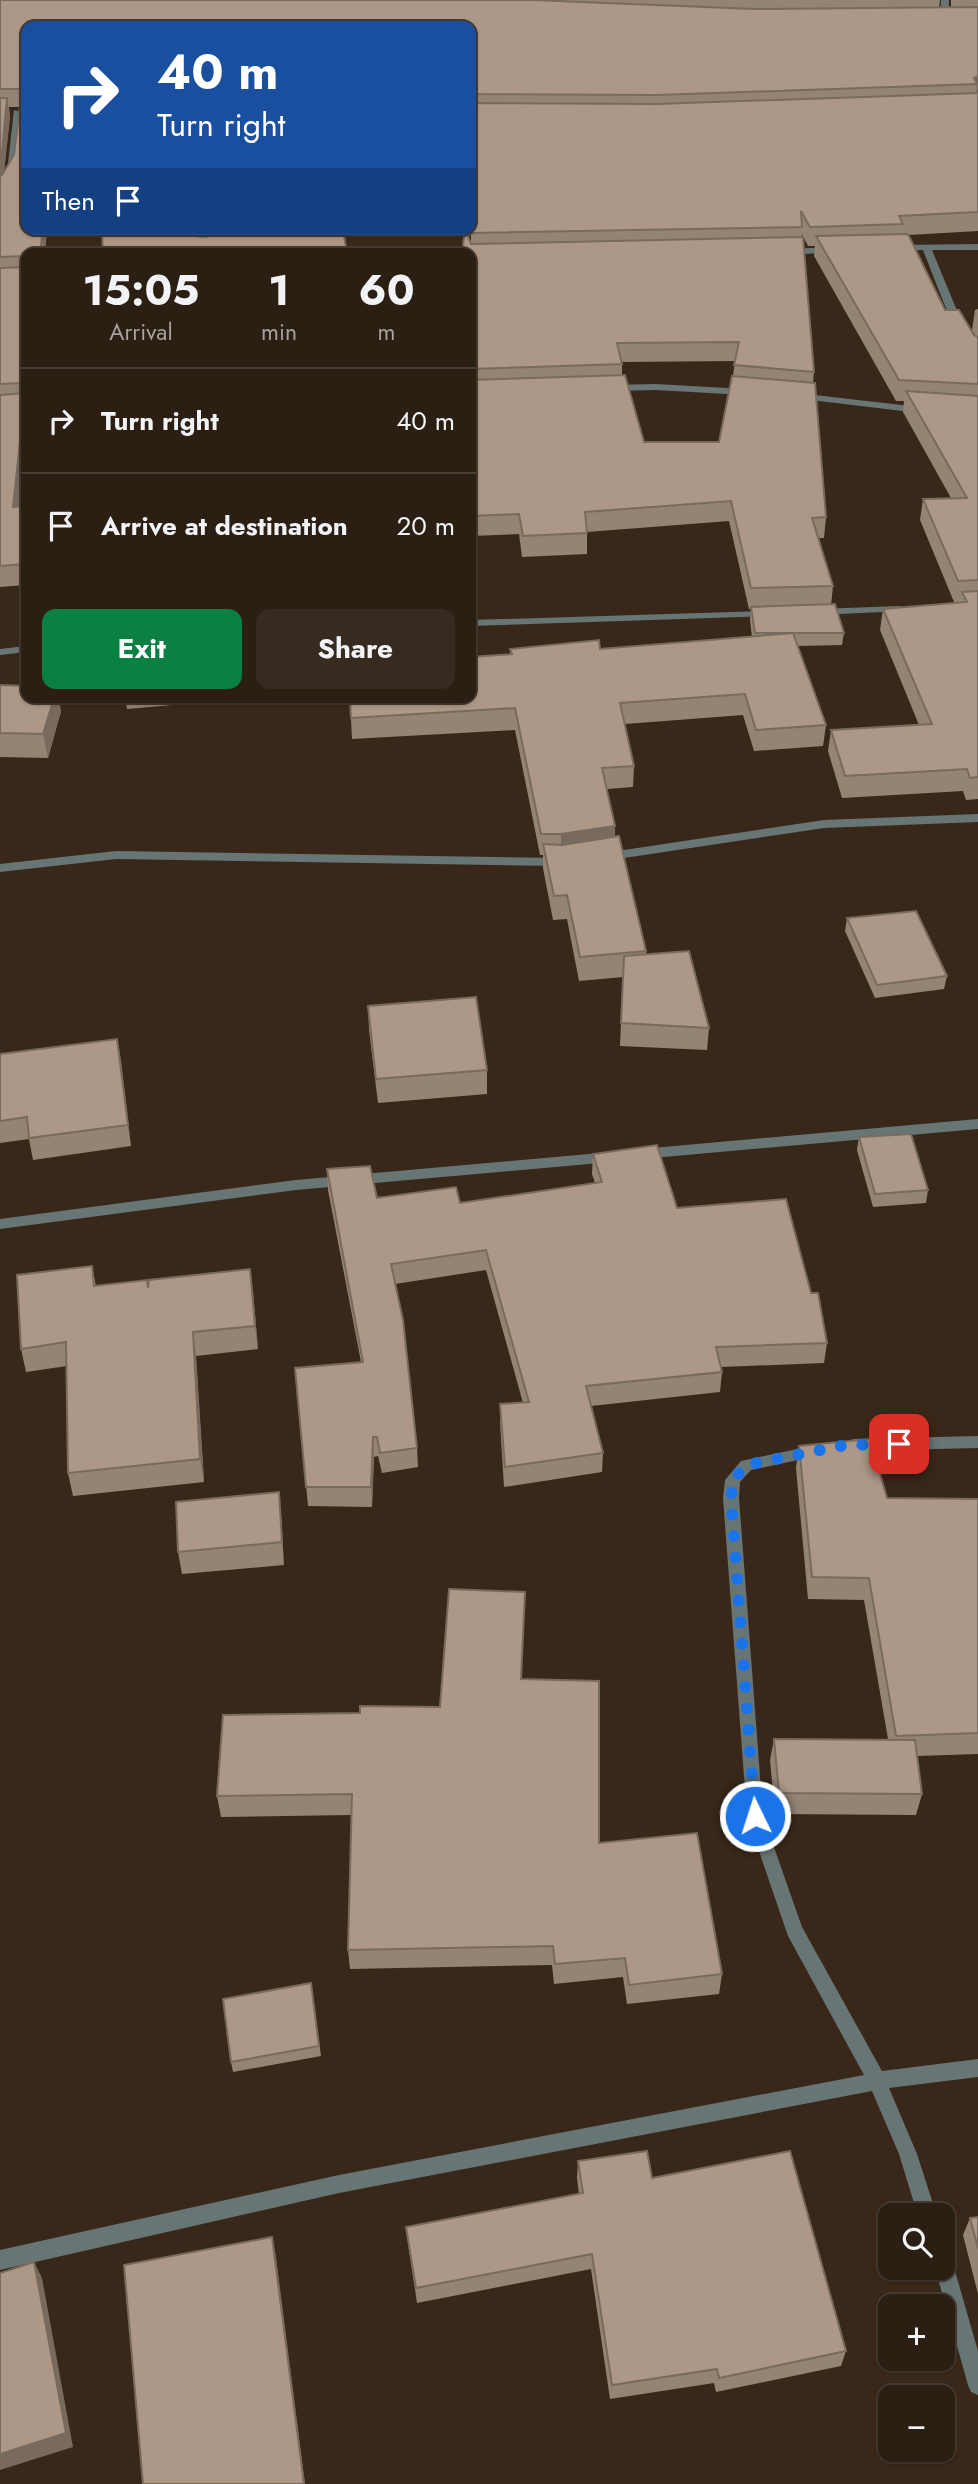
<!DOCTYPE html>
<html lang="en">
<head>
<meta charset="utf-8">
<style>
	body { margin:0; font-family:Jost,sans-serif; background:#372b21; color:#f1f3f6; height:100vh; display:flex; flex-direction:column; font-size:26px; white-space:nowrap }
	* { box-sizing:border-box; margin:0 }
	p { font-size:23px; color:#a6a2a0 }
	.icon { flex:none; width:38px; height:38px; fill:none; stroke:currentColor; stroke-width:2; stroke-linecap:round; stroke-linejoin:round }
	.map { position:relative; flex:1; overflow:hidden }
	.details { position:absolute; left:21px; top:248px; width:455px; height:455px; display:flex; flex-direction:column; background:#2b1e13; border-radius:14px; box-shadow:0 2px 5px #0004,0 0 0 2px #473c33 }
	.details>* { flex:none }
	.guide { position:absolute; left:21px; top:21px; width:455px; height:214px; border-radius:14px; box-shadow:0 2px 5px #0004,0 0 0 2px #473c33; background:#1a4fa0; color:#fff; overflow:hidden }
	.buttons { position:absolute; left:878px; top:2203px; display:grid; gap:14px }
	.buttons a { display:grid; place-items:center; width:77px; height:77px; border-radius:14px; background:#2b1e13; box-shadow:0 2px 5px #0004,0 0 0 2px #473c33; font-size:35px }
	.pin { position:absolute; display:grid; place-items:center; width:60px; height:60px; color:#fff; margin:-30px; border-radius:14px; box-shadow:0 4px 10px #0006 }
	.me { position:absolute; width:77px; margin:-38px; rotate:356deg; stroke-linejoin:round; filter:drop-shadow(0 0 5px #0008) }
	.turn { display:flex; align-items:center; gap:24px; height:147px; padding:0 21px; font-size:32px }
	.turn .icon { width:91px; height:91px; stroke-width:2.5 }
	.turn b { display:block; font-size:49px; line-height:60px }
	.then { display:flex; align-items:center; height:66px; padding:0 21px; background:#0003; gap:14px; font-size:26px }
	.eta { display:flex; justify-content:space-evenly; align-items:center; height:119px; text-align:center }
	.eta b { font-size:42px; font-weight:700; line-height:49px }
	.cta { display:flex; gap:14px; margin-top:auto; padding:14px 21px }
	.cta a { flex:1; height:80px; border-radius:14px; background:#0b8043; color:#fff; font-size:28px; font-weight:700; line-height:80px; text-align:center }
	.cta a+a { background:#372b21; color:#f1f3f6 }
	ul { padding:0; list-style:none }
	li { display:flex; align-items:center; gap:21px; height:105px; padding:0 21px; border-top:2px solid #473c33 }
	li div { flex:1 }
	li b { display:block; font-size:26px }
	li em { font-style:normal }
	.map>svg:first-child { display:block }
	.lines { fill:none; stroke-linecap:round; stroke-linejoin:round }
	.street { fill:#687575; fill-rule:evenodd }
	.wall { fill:#958374; fill-rule:evenodd }
	.shaded-wall { fill:#796a5e }
	.building { fill:#ad9887; stroke:#796a5e; stroke-width:2 }
	.route { stroke:#1a73e8; stroke-width:12; stroke-dasharray:0 21.6 }
</style>
</head>
<body>
<div class="map">
<svg width="978" height="2484" viewBox="0 0 978 2484">
	<rect width="100%" height="100%" fill="#392819"/>
	<g class="lines">
		<g class="street">
			<polygon points="941,0 949,0 948,19 944,21 940,19"/>
			<polygon points="14,110 21,112 15,172 3,193 0,194 0,184 7,172"/>
			<polygon points="978,244 978,250 932,250 955,306 978,346 978,357 973,354 945,306 923,250 899,251 895,248 899,245"/>
			<polygon points="833,247 836,248 836,252 787,255 783,252 787,249"/>
			<polygon points="655,384 746,389 751,392 746,395 655,390 612,391 607,388 612,385"/>
			<polygon points="797,393 919,407 924,410 919,413 794,398 794,394"/>
			<polygon points="900,606 905,609 904,611 818,615 813,612 818,609"/>
			<polygon points="767,611 772,614 771,616 471,626 471,620"/>
			<polygon points="26,646 26,652 0,655 0,649"/>
			<polygon points="978,814 978,822 824,828 604,861 598,857 604,853 824,820"/>
			<polygon points="116,851 560,858 566,862 560,866 116,859 0,872 0,864"/>
			<polygon points="978,1119 978,1129 641,1159 634,1154 641,1149"/>
			<polygon points="611,1152 618,1157 611,1162 296,1190 0,1229 0,1219 296,1180"/>
			<polygon points="978,1436 978,1448 853,1451 848,1449 845,1445 848,1441 853,1439"/>
			<polygon points="816,1445 821,1447 824,1451 821,1455 751,1470 740,1482 739,1498 763,1816 802,1927 882,2071 978,2059 978,2077 889,2088 917,2154 937,2216 918,2216 899,2154 872,2091 339,2193 0,2270 0,2250 339,2175 864,2075 788,1936 747,1816 723,1498 725,1480 741,1461"/>
			<polygon points="943,2254 950,2257 953,2264 978,2351 978,2395 971,2392 968,2385 935,2268 943,2268"/>
		</g>
	</g>
	<g class="wall">
		<path d="M0 0H940L939 7H951V0H978V92L976 93H978V231L909 235 945 310 972 330 975 310 978 309V799L966 800 963 791 842 798 828 751 831 730 919 725 880 630 883 609 961 602H954L920 520 923 499 951 498 903 412 904 401H896L814 256 815 246H808L802 234 814 372 813 383 826 517 824 538H819L833 586 831 605 844 633 842 645 798 646 826 725 823 746 754 751 743 715 625 724 634 766 633 787 607 789 615 826V837L646 951V954L709 1028 707 1050 620 1046 623 977 579 981 567 919 553 920 543 868V855H540L515 730 352 739 350 698 510 654V649H600L752 637 750 620 751 609H749L729 521 587 532V554L522 557 519 534 471 536V26H26V229H47L45 254H26V436L19 507 26 506V585L0 587ZM9 107H20L14 155 4 171 10 117ZM735 361 733 376 719 442H644L622 375V362Z"/>
		<polygon points="0,685 61,711 48,758 0,757"/>
		<polygon points="125,698 172,698 173,705 127,709"/>
		<polygon points="847,918 947,976 944,989 875,998 845,931"/>
		<polygon points="368,1006 487,1070 487,1094 378,1103 369,1030"/>
		<polygon points="117,1039 131,1146 33,1160 29,1139 0,1143 0,1054"/>
		<polygon points="859,1137 928,1190 926,1203 873,1207 857,1150"/>
		<polygon points="593,1154 811,1293 827,1343 824,1363 721,1367 722,1372 720,1392 591,1406 603,1453 602,1472 504,1487 500,1423 500,1404 523,1403 486,1270 395,1284 417,1448 418,1467 382,1473 378,1456 374,1457 372,1507 308,1506 295,1368 361,1362 328,1190 327,1169 377,1198 460,1203 595,1183 592,1174"/>
		<polygon points="92,1266 96,1286 148,1287 253,1292 258,1349 196,1356 204,1482 73,1496 68,1473 67,1366 26,1372 21,1349"/>
		<polygon points="799,1446 887,1498 978,1499 978,1754 917,1756 922,1794 916,1815 775,1814 770,1760 774,1739 888,1739 864,1600 808,1599 796,1468"/>
		<polygon points="281,1515 284,1565 182,1574 178,1552"/>
		<polygon points="522,1679 599,1843 722,1974 719,1994 627,2004 623,1977 554,1984 552,1965 350,1969 348,1950 351,1815 221,1817 217,1796 360,1713 440,1707"/>
		<polygon points="311,1983 321,2056 233,2072 231,2062"/>
		<polygon points="578,2161 652,2178 846,2351 841,2366 716,2392 714,2383 610,2399 591,2269 417,2303 408,2243 406,2227 579,2194 577,2178"/>
		<polygon points="978,2217 978,2294 963,2235 970,2218"/>
	</g>
	<g class="shaded-wall">
		<polygon points="978,76 978,92 976,94 977,84 974,78"/>
		<polygon points="7,98 10,117 4,171 0,179 0,155"/>
		<polygon points="43,229 47,229 45,254 40,254"/>
		<polygon points="196,229 204,229 196,254 194,236"/>
		<polygon points="26,385 26,436 17,527 13,507"/>
		<polygon points="54,698 59,698 61,711 48,758 43,734"/>
		<polygon points="615,826 614,848 561,855 561,834"/>
		<polygon points="117,1039 121,1060 131,1146 128,1125"/>
		<polygon points="250,1269 253,1292 258,1349 255,1326"/>
		<polygon points="193,1332 196,1356 204,1482 200,1459"/>
		<polygon points="373,1437 374,1457 372,1507 371,1487"/>
		<polygon points="279,1492 281,1515 284,1565 282,1542"/>
		<polygon points="272,2237 276,2257 305,2484 304,2484"/>
		<polygon points="34,2262 42,2278 73,2447 0,2470 0,2454"/>
	</g>
	<g class="building">
		<polygon points="0,0 532,0 754,9 978,7 978,76 974,78 977,84 657,95 471,94 471,26 26,26 26,229 43,229 40,254 26,254 26,385 13,507 26,506 26,564 0,566 0,395 25,393 25,385 23,383 0,384 0,268 25,267 26,259 23,256 0,257 0,176 2,175 14,155 21,98 25,97 26,92 23,89 0,89"/>
		<polygon points="978,93 978,212 899,216 903,224 810,227 801,211 802,227 471,233 468,236 471,244 803,237 814,372 734,365 739,342 617,343 622,364 471,369 471,254 462,254 465,229 471,229 471,178 473,162 471,162 471,103 657,104"/>
		<polygon points="0,98 7,98 2,152 0,155"/>
		<polygon points="102,229 196,229 194,236 207,237 209,229 343,229 347,254 103,254"/>
		<polygon points="908,234 945,310 959,310 974,335 978,337 978,384 899,380 816,236"/>
		<polygon points="625,375 644,442 719,442 732,376 815,383 826,517 812,518 833,586 751,588 731,501 585,512 587,533 523,536 519,514 471,516 471,380"/>
		<polygon points="906,391 978,396 978,580 958,581 923,499 967,498"/>
		<polygon points="978,591 978,777 970,778 967,769 845,776 831,730 932,724 883,609 967,602 962,592"/>
		<polygon points="835,604 844,633 755,633 751,607"/>
		<polygon points="793,633 826,725 756,730 745,694 620,703 634,766 602,768 615,826 561,834 541,834 515,708 351,718 350,698 471,698 471,657 512,654 510,649 599,640 600,649"/>
		<polygon points="0,685 26,686 26,698 54,698 43,734 0,733"/>
		<polygon points="619,836 646,951 580,957 567,895 554,896 543,844 562,845"/>
		<polygon points="916,911 947,976 877,985 847,918"/>
		<polygon points="689,951 709,1028 621,1023 624,956"/>
		<polygon points="476,997 487,1070 376,1079 368,1006"/>
		<polygon points="117,1039 128,1125 29,1138 27,1117 0,1121 0,1054"/>
		<polygon points="911,1134 928,1190 875,1194 859,1137"/>
		<polygon points="657,1145 677,1208 786,1199 811,1293 818,1293 827,1343 716,1347 722,1372 586,1386 603,1453 505,1467 500,1404 529,1402 486,1250 391,1264 403,1320 417,1448 380,1453 377,1437 373,1437 371,1487 306,1487 295,1368 363,1362 327,1169 370,1166 377,1198 456,1187 460,1203 602,1182 593,1154"/>
		<polygon points="92,1266 94,1286 147,1280 148,1288 149,1280 250,1269 255,1326 193,1332 200,1459 68,1473 66,1342 21,1349 17,1275"/>
		<polygon points="870,1439 887,1498 978,1499 978,1733 896,1736 869,1578 812,1577 799,1446"/>
		<polygon points="279,1492 282,1542 178,1552 176,1502"/>
		<polygon points="449,1589 525,1592 521,1679 599,1681 599,1843 697,1833 722,1974 629,1985 625,1958 555,1964 553,1946 348,1950 352,1794 217,1796 223,1715 360,1713 360,1706 440,1707"/>
		<polygon points="774,1739 915,1740 922,1794 779,1793"/>
		<polygon points="311,1983 319,2046 231,2062 223,1999"/>
		<polygon points="647,2151 652,2178 790,2151 846,2351 719,2378 717,2369 612,2385 592,2254 416,2288 406,2227 583,2193 578,2161"/>
		<polygon points="978,2217 978,2248 970,2218"/>
		<polygon points="272,2237 304,2484 143,2484 124,2265"/>
		<polygon points="34,2262 66,2433 0,2454 0,2273"/>
	</g>
	<g class="lines">
		<polyline class="route" points="755,1816 731,1498 733,1480 746,1465 846,1445 899,1444"/>
	</g>
</svg>
<div class="buttons">
<a><svg class="icon" aria-label="search" viewBox="0 0 24 24"><circle cx="10" cy="10" r="6"/><path d="M15 15l6 6"/></svg></a>
<a>+</a>
<a>−</a>
</div>
<div class="pin" style="left:899px;top:1444px;background:#d93025"><svg class="icon" aria-label="arrive" viewBox="0 0 24 24"><path d="M6 21V4h12l-3 4 3 4H6"/></svg></div>
<svg class="me" style="left:755px;top:1816px" viewBox="-20 -20 40 40"><circle r="17" fill="#1a73e8" stroke="#fff" stroke-width="3"/><path d="M0-11L8 9 0 5-8 9z" fill="#fff"/></svg>
<div class="guide">
<div class="turn"><svg class="icon" aria-label="right" viewBox="0 0 24 24"><path d="M7 20v-9h11M14 6l5 5-5 5"/></svg><div><b>40 m</b>Turn right</div></div>
<div class="then">Then<svg class="icon" aria-label="arrive" viewBox="0 0 24 24"><path d="M6 21V4h12l-3 4 3 4H6"/></svg></div>
</div>
<section class="details">
<div class="eta">
<div><b>15:05</b><p>Arrival</p></div>
<div><b>1</b><p>min</p></div>
<div><b>60</b><p>m</p></div>
</div>
<ul>
<li><svg class="icon" aria-label="right" viewBox="0 0 24 24"><path d="M7 20v-9h11M14 6l5 5-5 5"/></svg><div><b>Turn right</b></div><em>40 m</em></li>
<li><svg class="icon" aria-label="arrive" viewBox="0 0 24 24"><path d="M6 21V4h12l-3 4 3 4H6"/></svg><div><b>Arrive at destination</b></div><em>20 m</em></li>
</ul>
<div class="cta"><a>Exit</a><a>Share</a></div>
</section>
</div>
</body>
</html>
